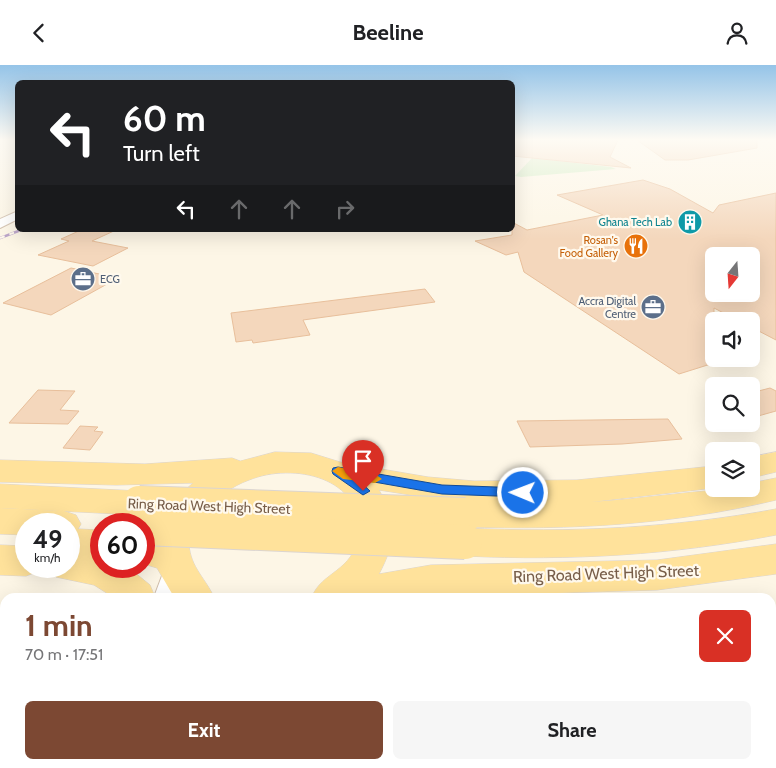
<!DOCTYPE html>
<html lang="en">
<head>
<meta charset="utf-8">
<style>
	body { margin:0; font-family:Cabin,sans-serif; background:#f6f6f6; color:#202124; height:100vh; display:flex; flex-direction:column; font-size:19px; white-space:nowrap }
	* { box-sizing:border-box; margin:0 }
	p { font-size:16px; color:#757577 }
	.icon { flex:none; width:28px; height:28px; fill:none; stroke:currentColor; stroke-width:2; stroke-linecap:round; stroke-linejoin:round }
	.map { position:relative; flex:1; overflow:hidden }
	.details { position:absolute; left:0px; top:528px; width:776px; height:176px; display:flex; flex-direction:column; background:#fff; border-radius:15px 15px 0 0; box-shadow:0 5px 20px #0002 }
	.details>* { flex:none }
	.top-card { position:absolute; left:15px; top:15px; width:500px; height:152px; border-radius:8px; box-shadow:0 5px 20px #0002; background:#202124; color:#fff; overflow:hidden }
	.needle { width:32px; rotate:197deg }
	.buttons { position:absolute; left:705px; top:182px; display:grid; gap:10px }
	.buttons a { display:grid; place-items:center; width:55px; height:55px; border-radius:8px; background:#fff; box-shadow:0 5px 20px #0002; font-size:25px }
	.speed { position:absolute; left:15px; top:448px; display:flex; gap:10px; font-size:25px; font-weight:700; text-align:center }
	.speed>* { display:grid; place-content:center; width:65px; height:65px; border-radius:50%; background:#fff; box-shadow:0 5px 20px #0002; line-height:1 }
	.speed small { font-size:12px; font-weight:400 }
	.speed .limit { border:8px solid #d22; background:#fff; color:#111 }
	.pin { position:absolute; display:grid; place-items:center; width:42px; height:42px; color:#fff; margin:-51px -21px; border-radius:50% 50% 50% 0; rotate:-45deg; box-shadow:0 0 5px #0007 }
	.pin .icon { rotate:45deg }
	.me { position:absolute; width:55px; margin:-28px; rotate:271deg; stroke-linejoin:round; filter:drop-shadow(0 0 4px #0008) }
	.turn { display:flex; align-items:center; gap:18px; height:105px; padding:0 25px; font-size:22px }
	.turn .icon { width:65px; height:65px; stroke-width:2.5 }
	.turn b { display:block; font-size:35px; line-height:42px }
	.lanes { display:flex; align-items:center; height:48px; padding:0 25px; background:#0003; justify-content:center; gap:25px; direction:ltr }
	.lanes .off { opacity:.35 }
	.round { display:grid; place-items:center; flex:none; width:52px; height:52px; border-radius:8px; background:#f6f6f6 }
	.overview { display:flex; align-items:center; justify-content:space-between; height:85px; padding:0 25px }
	h1 { font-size:30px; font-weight:800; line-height:38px; color:#7c4833 }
	.cta { display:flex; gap:10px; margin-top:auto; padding:10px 25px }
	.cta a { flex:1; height:58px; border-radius:8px; background:#7c4833; color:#fff; font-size:20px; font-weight:800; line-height:58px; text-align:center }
	.cta a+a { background:#f6f6f6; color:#202124 }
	header { display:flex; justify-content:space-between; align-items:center; height:65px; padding:0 25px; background:#fff; font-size:22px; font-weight:800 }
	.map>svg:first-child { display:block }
	.green { fill:#d0ecc3 }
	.building { fill:#f4d7bc; stroke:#e8bf9b; fill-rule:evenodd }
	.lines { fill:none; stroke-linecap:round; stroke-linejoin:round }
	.minor-casing { stroke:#d0beab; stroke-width:2 }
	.major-casing { stroke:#dcd5d0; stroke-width:1 }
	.minor { fill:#fff; fill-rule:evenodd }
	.major { fill:#ffe29b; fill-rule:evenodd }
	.rail-casing { stroke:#baa3c8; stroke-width:2.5 }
	.rail { stroke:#fff9ed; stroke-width:2; stroke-dasharray:5; stroke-linecap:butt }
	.major-bridge-casing { stroke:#dcd5d0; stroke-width:36; stroke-linecap:butt }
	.major-bridge { stroke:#ffe29b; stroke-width:34 }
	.route { fill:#1a73e8; stroke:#114b97 }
	.slow { fill:#f59e0b }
	.labels { text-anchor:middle; stroke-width:4.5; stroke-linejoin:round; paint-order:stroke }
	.far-culture-label { font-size:11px; fill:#0d838f; stroke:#fff9ed; text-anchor:end }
	.far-food-label { font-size:11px; fill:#c56008; stroke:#fff9ed; text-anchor:end }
	.far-service-label { font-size:11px; fill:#4e5e75; stroke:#fff9ed; text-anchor:start }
	.street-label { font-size:14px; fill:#785e49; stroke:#fff9ed }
	.near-street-label { font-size:16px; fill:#785e49; stroke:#fff9ed }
</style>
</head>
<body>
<header><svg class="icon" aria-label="back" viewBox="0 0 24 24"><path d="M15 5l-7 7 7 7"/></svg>Beeline<svg class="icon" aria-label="person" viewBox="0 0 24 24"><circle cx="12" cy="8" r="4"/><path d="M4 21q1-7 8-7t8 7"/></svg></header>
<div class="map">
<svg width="776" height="703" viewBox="0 0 776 703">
	<rect width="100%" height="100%" fill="#fdf6e6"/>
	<g class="green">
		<polygon points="532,93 611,102 616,104 521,112 515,111"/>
		<polygon points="776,590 776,703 694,703 690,699 771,699 771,593"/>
	</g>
	<g class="building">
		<polygon points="512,75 618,75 610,92 631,103 512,91"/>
		<polygon points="637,75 757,75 757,83 688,95 665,95"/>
		<path d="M643 115 670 124 713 148 719 140 776 128V275L751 262V256H739L714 243V298L679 309 524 207 518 187 506 190 475 176 512 170V157L527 165 603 150 557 130ZM714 191H751V229L733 231 728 229H714Z"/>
		<polygon points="81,165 116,165 92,176 128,183 93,201 38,190 69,176 61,174"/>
		<polygon points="71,203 118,213 51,250 3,238"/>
		<polygon points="425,224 435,237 303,255 310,270 253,278 252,275 236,277 231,248"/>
		<polygon points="770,323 776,326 776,346 751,353 751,328"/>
		<polygon points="38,325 75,326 60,345 79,346 68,359 9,358"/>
		<polygon points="668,354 682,374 622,379 530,382 517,356"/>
		<polygon points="80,361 98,362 94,366 103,367 90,385 63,383"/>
	</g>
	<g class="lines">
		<defs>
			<g id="minor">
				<polygon points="18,146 18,154 0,163 0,154"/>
				<polygon points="176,496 186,500 190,508 184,532 154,532 166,500"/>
				<polygon points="85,699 123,699 122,703 84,703"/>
				<polygon points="130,699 168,699 167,703 129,703"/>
			</g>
			<g id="major">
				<path d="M275 387 311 388 340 397 428 412 474 416 577 415 714 401V423L591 437C644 434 698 424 751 424V418L776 413V435C673 460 571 465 465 462L453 459 448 450 453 441 462 438 379 425C397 457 396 477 379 509L431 500 657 495 776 479V509L657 525 424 532H312C321 507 354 506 358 471 365 412 293 397 249 415 232 421 218 432 205 445 198 452 190 463 189 474 188 500 204 511 214 532H174L157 503 144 499V471L154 474 172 437 193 418 116 420 0 417V395L145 399 232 393 240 396Z"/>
				<polygon points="776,387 776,407 751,413 751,392"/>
				<polygon points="0,419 139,426 151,430 155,438 151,446 139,450 0,443"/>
				<polygon points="0,443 64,446 76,450 81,459 78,464 101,465 101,501 128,502 150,520 155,532 113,532 94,520 56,512 51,501 69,501 69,459 26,459 26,470 0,469"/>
				<path d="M776 444V470C673 490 570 496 465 491L453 487 448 477 453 467 465 463C570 468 673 463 776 444Z"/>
				<polygon points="0,480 26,481 26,501 41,501 39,506 26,511 0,510"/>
			</g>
		</defs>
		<use href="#minor" class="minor-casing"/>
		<use href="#major" class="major-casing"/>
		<use href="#minor" class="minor"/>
		<use href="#major" class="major"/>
		<defs>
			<polyline id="rail" points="0,173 21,165"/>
		</defs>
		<use href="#rail" class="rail-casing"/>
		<use href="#rail" class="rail"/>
		<defs>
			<g id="major-bridge">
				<polyline points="139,438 465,450"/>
				<polyline points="144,463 465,477"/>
			</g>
		</defs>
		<use href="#major-bridge" class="major-bridge-casing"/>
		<use href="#major-bridge" class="major-bridge"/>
	</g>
	<linearGradient id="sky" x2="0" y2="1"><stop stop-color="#95c4e8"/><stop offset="0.43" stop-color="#fefbf4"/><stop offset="1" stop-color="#fefbf4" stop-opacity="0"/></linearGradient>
	<rect width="776" height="174" fill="url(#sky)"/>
	<polygon class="route" points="338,402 442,420 523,423 530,428 523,432 442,429 357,414 370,426 363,430 333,409 332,406 333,403"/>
	<polygon class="slow" points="338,402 375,409 382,414 375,418 343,414 332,406"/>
	<defs>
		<symbol id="building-disc" viewBox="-11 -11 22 22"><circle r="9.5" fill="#0f9aa8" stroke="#fff9ed"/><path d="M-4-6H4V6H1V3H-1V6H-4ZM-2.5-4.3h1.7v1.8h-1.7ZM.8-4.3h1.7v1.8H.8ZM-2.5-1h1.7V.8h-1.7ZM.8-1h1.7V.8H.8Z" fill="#fff"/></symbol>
		<symbol id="restaurant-disc" viewBox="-11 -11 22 22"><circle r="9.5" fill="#e8710a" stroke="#fff9ed"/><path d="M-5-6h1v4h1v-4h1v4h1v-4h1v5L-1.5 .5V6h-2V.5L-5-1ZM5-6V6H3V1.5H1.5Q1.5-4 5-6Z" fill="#fff"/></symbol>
		<symbol id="office-disc" viewBox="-11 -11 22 22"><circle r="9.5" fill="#5c6f8a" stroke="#fff9ed"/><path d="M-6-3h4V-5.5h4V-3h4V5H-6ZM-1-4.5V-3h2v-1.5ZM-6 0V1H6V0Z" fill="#fff"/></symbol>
	</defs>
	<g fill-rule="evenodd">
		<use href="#building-disc" x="676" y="143" width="28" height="28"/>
		<use href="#restaurant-disc" x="622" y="167" width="28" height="28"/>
		<use href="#office-disc" x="69" y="200" width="28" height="28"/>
		<use href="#office-disc" x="639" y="228" width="28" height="28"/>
	</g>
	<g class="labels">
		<g class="far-culture-label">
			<text x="672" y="161">Ghana Tech Lab</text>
		</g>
		<g class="far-food-label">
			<text x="618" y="179">Rosan's<tspan x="618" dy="13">Food Gallery</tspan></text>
		</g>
		<g class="far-service-label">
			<text x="100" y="218">ECG</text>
			<text x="636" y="240" text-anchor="end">Accra Digital<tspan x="636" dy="13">Centre</tspan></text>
		</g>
		<g class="street-label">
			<text transform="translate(209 441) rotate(2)" y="5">Ring Road West High Street</text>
		</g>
		<g class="near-street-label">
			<text transform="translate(606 508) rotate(-2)" y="6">Ring Road West High Street</text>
		</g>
	</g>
</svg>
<div class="buttons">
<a><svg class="needle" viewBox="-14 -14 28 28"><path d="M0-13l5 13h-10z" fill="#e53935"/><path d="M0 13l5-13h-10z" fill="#757577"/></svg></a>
<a><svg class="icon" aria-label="sound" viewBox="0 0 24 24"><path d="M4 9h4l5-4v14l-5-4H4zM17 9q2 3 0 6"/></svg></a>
<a><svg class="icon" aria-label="search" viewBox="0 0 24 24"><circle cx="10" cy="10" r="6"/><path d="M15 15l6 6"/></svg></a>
<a><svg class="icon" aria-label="layers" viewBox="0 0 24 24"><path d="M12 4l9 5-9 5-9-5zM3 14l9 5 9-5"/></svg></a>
</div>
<div class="speed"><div>49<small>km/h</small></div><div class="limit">60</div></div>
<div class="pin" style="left:363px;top:426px;background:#d93025"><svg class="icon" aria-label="arrive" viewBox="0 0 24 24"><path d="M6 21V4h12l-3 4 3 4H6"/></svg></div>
<svg class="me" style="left:523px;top:428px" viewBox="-20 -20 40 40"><circle r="17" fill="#1a73e8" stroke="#fff" stroke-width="3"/><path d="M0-11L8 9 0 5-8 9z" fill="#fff"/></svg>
<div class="top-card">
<div class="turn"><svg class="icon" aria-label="left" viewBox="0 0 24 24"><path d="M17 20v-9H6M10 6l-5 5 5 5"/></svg><div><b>60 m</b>Turn left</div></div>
<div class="lanes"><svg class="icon" aria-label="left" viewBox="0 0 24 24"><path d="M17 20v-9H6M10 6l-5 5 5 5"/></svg><svg class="icon off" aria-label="ahead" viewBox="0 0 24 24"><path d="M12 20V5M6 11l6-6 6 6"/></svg><svg class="icon off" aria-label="ahead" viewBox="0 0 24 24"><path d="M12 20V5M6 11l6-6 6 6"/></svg><svg class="icon off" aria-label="right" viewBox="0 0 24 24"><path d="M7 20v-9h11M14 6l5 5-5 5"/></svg></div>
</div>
<section class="details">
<div class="overview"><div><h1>1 min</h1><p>70 m · 17:51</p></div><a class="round" style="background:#d93025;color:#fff"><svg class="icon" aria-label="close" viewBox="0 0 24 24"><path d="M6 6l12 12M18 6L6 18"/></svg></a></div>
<div class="cta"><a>Exit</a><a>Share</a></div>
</section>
</div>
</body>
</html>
